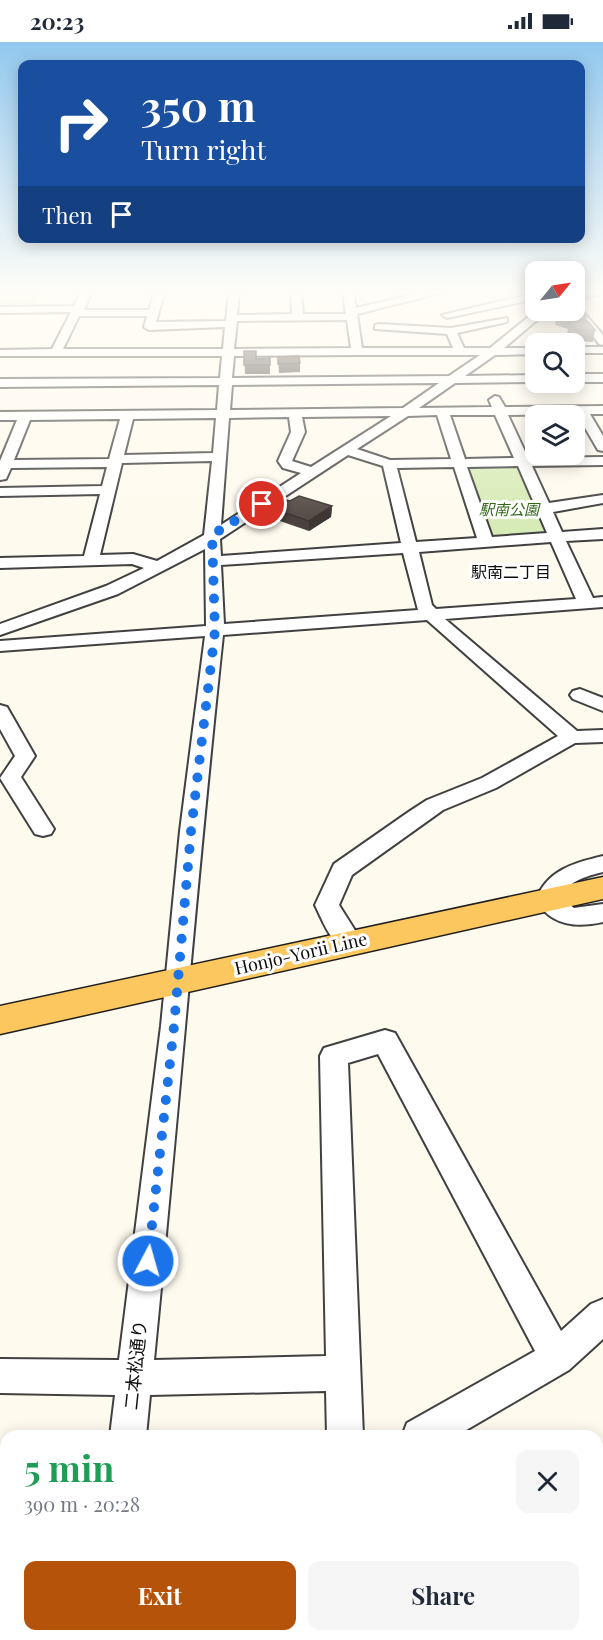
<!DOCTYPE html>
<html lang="en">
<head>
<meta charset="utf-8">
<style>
	body { margin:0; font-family:"Playfair Display","Noto Sans JP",serif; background:#f6f6f7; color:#1f2937; height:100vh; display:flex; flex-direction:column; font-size:22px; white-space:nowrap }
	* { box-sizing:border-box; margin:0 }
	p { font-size:20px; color:#747a83 }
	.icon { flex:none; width:33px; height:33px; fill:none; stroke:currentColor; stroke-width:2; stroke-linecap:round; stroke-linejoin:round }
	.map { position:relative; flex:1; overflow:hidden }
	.sheet { position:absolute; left:0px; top:1388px; width:603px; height:212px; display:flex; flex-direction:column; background:#fff; border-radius:18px 18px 0 0; box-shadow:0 3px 15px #0003 }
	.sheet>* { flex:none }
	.top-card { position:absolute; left:18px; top:18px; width:567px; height:183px; border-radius:12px; box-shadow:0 3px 15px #0003; background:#1a4fa0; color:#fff; overflow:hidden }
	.needle { width:39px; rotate:60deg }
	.controls { position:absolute; left:525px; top:219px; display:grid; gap:12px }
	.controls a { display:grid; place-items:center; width:60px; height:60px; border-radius:12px; background:#fff; box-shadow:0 3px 15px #0003; font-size:30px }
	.pin { position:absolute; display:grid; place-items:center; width:51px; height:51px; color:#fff; margin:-26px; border:3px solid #fff; border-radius:50%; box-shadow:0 2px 6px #0007 }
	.me { position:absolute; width:66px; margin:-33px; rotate:6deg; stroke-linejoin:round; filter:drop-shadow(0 0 4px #0008) }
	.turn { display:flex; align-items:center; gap:21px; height:126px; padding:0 24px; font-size:27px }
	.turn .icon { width:78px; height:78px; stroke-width:2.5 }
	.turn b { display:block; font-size:42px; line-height:51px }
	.then { display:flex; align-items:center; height:57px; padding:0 24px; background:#0003; gap:12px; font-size:22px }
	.round { display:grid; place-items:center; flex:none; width:63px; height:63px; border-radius:12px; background:#f6f6f7 }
	.overview { display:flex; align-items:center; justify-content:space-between; height:102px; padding:0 24px }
	h1 { font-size:36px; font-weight:700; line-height:45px; color:#1e9e55 }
	.action { display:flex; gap:12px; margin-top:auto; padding:12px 24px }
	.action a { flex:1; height:69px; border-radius:12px; background:#b45309; color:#fff; font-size:24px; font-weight:700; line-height:69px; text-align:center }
	.action a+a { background:#f6f6f7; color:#1f2937 }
	.status { display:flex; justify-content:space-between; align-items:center; height:42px; padding:0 30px; background:#fff; direction:ltr }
	.status svg { height:16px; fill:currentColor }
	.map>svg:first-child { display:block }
	.green { fill:#d7ebb6 }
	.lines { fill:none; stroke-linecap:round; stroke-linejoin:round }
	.minor-casing { stroke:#414141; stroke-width:4 }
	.major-casing { stroke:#1f1f1f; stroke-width:3 }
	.minor { fill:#fff; fill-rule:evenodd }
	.major { fill:#fdc760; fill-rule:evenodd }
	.wall { fill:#4b423f }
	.shaded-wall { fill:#3d3633 }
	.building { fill:#574d49; stroke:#3d3633; stroke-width:1.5 }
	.route { stroke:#1a73e8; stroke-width:10; stroke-dasharray:0 18 }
	.labels { text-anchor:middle; stroke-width:6; stroke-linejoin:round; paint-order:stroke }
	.far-park-label { font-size:15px; font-style:italic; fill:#33681b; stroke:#fff }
	.far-neighbourhood-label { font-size:16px; fill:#0e0e0e; stroke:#fff }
	.street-label { font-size:18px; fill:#0e0e0e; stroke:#fff }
</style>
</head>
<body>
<div class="status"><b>20:23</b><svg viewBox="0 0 49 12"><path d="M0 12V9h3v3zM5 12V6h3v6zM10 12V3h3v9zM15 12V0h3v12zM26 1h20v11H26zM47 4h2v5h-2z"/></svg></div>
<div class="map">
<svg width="603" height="1598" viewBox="0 0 603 1598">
	<rect width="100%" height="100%" fill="#fffaee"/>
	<g class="green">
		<polygon points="0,249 40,249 29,268 0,268"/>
		<polygon points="466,423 519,424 548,494 493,498 488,495"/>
	</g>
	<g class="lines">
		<defs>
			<g id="minor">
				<path d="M82 249H92L84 268H149L155 249H165L156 280 226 279 229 249H239L237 273 292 272 291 249H301L303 272H346L343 249H353L356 266 429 249H449L357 272 362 306H453L447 292 375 287V283L379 282 451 286 507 276V280L457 291 464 306H490L537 268H549L504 306H536V312L495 313 465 334 536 333V340L455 341 419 366 492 365 489 358 495 354 499 355 505 365 603 364V372H590L603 394V409L598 408 577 372 508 373 528 416 603 415V423L532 424 549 461 603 453V461L553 470 562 490 603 487V497L566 499 593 556 603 555V565L445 577 577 689 603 688V700L575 701 496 746 443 768 352 833 339 863 363 901 360 908C335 915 324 881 315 863L334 822 410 769 427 758 482 736 558 694 427 578 223 593C197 834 178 1076 154 1318L326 1314 320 1014 324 1006 385 988 395 991 561 1289 591 1262 603 1257V1297L569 1328 456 1394H402L407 1381 535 1309 378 1012 348 1021 363 1394H327L326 1349 150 1353 146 1394H110L115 1353 0 1351V1317L119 1318 161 984 180 789 205 594 0 609V599L206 584 205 507 118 552 0 593V582L106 544 144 526 132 522 0 526V516L84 514 100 452 0 454V446L102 444 107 425 11 426 6 437 0 438V419L17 378H0V370L217 368 219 343 0 345V337L220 336 222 314H0V308L52 307 71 270 0 271V265L74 264ZM79 274H147L144 285 149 288 225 285 223 307H63ZM347 278 351 306 234 307 237 279ZM357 313H480L449 334 232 336 234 314ZM439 341 403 366 230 368 232 343ZM437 373 451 417 390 418 357 407 408 374ZM450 373H495L514 416 465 417ZM391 374 311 425 292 419 305 390 302 375ZM289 375 291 390 278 419 283 426 301 431 221 483 229 376ZM216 376 213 411 124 413 133 377ZM120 377 109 417 14 418 30 378ZM348 413 383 424 401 501 221 514 220 497ZM212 419 204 493 157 519 133 512 100 513 122 421ZM518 424 547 491 492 495 467 425ZM454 425 477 496 416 500 397 426ZM551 500 576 557 436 567 432 563 419 510ZM403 511 418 568 224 582 221 523Z"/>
				<polygon points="574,249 601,249 602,251 597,254 574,254"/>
				<polygon points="536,251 536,257 447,276 442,273"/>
				<polygon points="574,259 603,293 603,303 599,302 574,268"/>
				<rect x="574" y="305" width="29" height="6"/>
				<rect x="574" y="332" width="29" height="8"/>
				<polygon points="580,647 603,656 603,669 573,657 570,653 573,649"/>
				<polygon points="0,663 7,665 35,714 21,735 54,787 51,792 43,794 35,792 0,736 15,714 0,687"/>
				<path d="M603 814V830C587 834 567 839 561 856L574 866 603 862V880C577 886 551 884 536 858 547 828 574 821 603 814Z"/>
				<polygon points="603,1545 603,1587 597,1589 597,1547"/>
				<polygon points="89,1593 129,1593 128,1598 88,1598"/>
				<polygon points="335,1593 375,1593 376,1598 336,1598"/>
				<polygon points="537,1593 582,1593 580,1598 535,1598"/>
			</g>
			<polygon id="major" points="603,835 603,857 0,992 0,964"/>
		</defs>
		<use href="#minor" class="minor-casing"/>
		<use href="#major" class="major-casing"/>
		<use href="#minor" class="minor"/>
		<use href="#major" class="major"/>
	</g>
	<g class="wall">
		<polygon points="580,250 593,253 592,257 583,258 579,254"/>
		<polygon points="550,268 574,268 587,273 586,278 595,288 593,300 572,299 567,292 568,287 555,283 556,278"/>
		<polygon points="244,309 256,317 270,316 270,332 245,332"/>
		<polygon points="278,315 300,321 300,330 279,331"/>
		<polygon points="290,459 332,464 331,475 309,489 277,478 275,462"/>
	</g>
	<g class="shaded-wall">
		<polygon points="574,260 578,260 576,274 587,273 585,282 574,279 573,285 569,280 570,275 560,272 561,268 574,268"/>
		<polygon points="332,464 331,475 309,489 309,479"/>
	</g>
	<g class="building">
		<polygon points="589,249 593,253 583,253 580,250"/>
		<polygon points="583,269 587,273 570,275 557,271"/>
		<polygon points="587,278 587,280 574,280 574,279"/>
		<polygon points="569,280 589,280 595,288 574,287"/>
		<polygon points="244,309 256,309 256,317 270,316 270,323 244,323"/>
		<polygon points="299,314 300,321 278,322 278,315"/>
		<polygon points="299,454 332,464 309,479 276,468 282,464 275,462 283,457 290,459"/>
	</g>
	<linearGradient id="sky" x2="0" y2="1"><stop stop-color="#92c8ee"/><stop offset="0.53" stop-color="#fffdf7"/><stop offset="1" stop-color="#fffdf7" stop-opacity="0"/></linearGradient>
	<rect width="603" height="473" fill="url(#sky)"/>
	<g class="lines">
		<polyline class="route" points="148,1219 174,984 191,789 215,589 212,493 262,462"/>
	</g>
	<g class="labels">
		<g class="far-park-label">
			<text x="509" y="473">駅南公園</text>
		</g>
		<g class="far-neighbourhood-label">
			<text x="511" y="536">駅南二丁目</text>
		</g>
		<g class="street-label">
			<text transform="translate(301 912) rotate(-13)" y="6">Honjo-Yorii Line</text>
			<text transform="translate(136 1323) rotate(-84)" y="6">二本松通り</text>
		</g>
	</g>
</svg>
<div class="controls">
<a><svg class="needle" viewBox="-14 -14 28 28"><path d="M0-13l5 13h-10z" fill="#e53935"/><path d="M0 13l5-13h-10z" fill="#747a83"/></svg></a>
<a><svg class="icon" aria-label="search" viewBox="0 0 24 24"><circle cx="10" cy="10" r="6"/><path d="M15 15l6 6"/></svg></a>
<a><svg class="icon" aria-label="layers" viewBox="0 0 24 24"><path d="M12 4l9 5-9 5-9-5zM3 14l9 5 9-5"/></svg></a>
</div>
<div class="pin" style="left:262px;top:462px;background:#d93025"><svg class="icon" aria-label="arrive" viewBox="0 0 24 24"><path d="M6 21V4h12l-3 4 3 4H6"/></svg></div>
<svg class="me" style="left:148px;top:1219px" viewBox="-20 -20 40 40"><circle r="17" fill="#1a73e8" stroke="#fff" stroke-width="3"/><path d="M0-11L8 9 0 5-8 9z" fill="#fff"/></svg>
<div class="top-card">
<div class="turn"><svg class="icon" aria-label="right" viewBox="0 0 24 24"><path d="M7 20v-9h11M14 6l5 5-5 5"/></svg><div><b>350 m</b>Turn right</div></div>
<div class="then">Then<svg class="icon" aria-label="arrive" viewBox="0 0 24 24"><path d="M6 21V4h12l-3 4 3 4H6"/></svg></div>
</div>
<section class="sheet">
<div class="overview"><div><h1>5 min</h1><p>390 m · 20:28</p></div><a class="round"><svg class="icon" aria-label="close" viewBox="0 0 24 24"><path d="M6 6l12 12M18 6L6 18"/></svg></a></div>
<div class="action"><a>Exit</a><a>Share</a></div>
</section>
</div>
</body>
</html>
